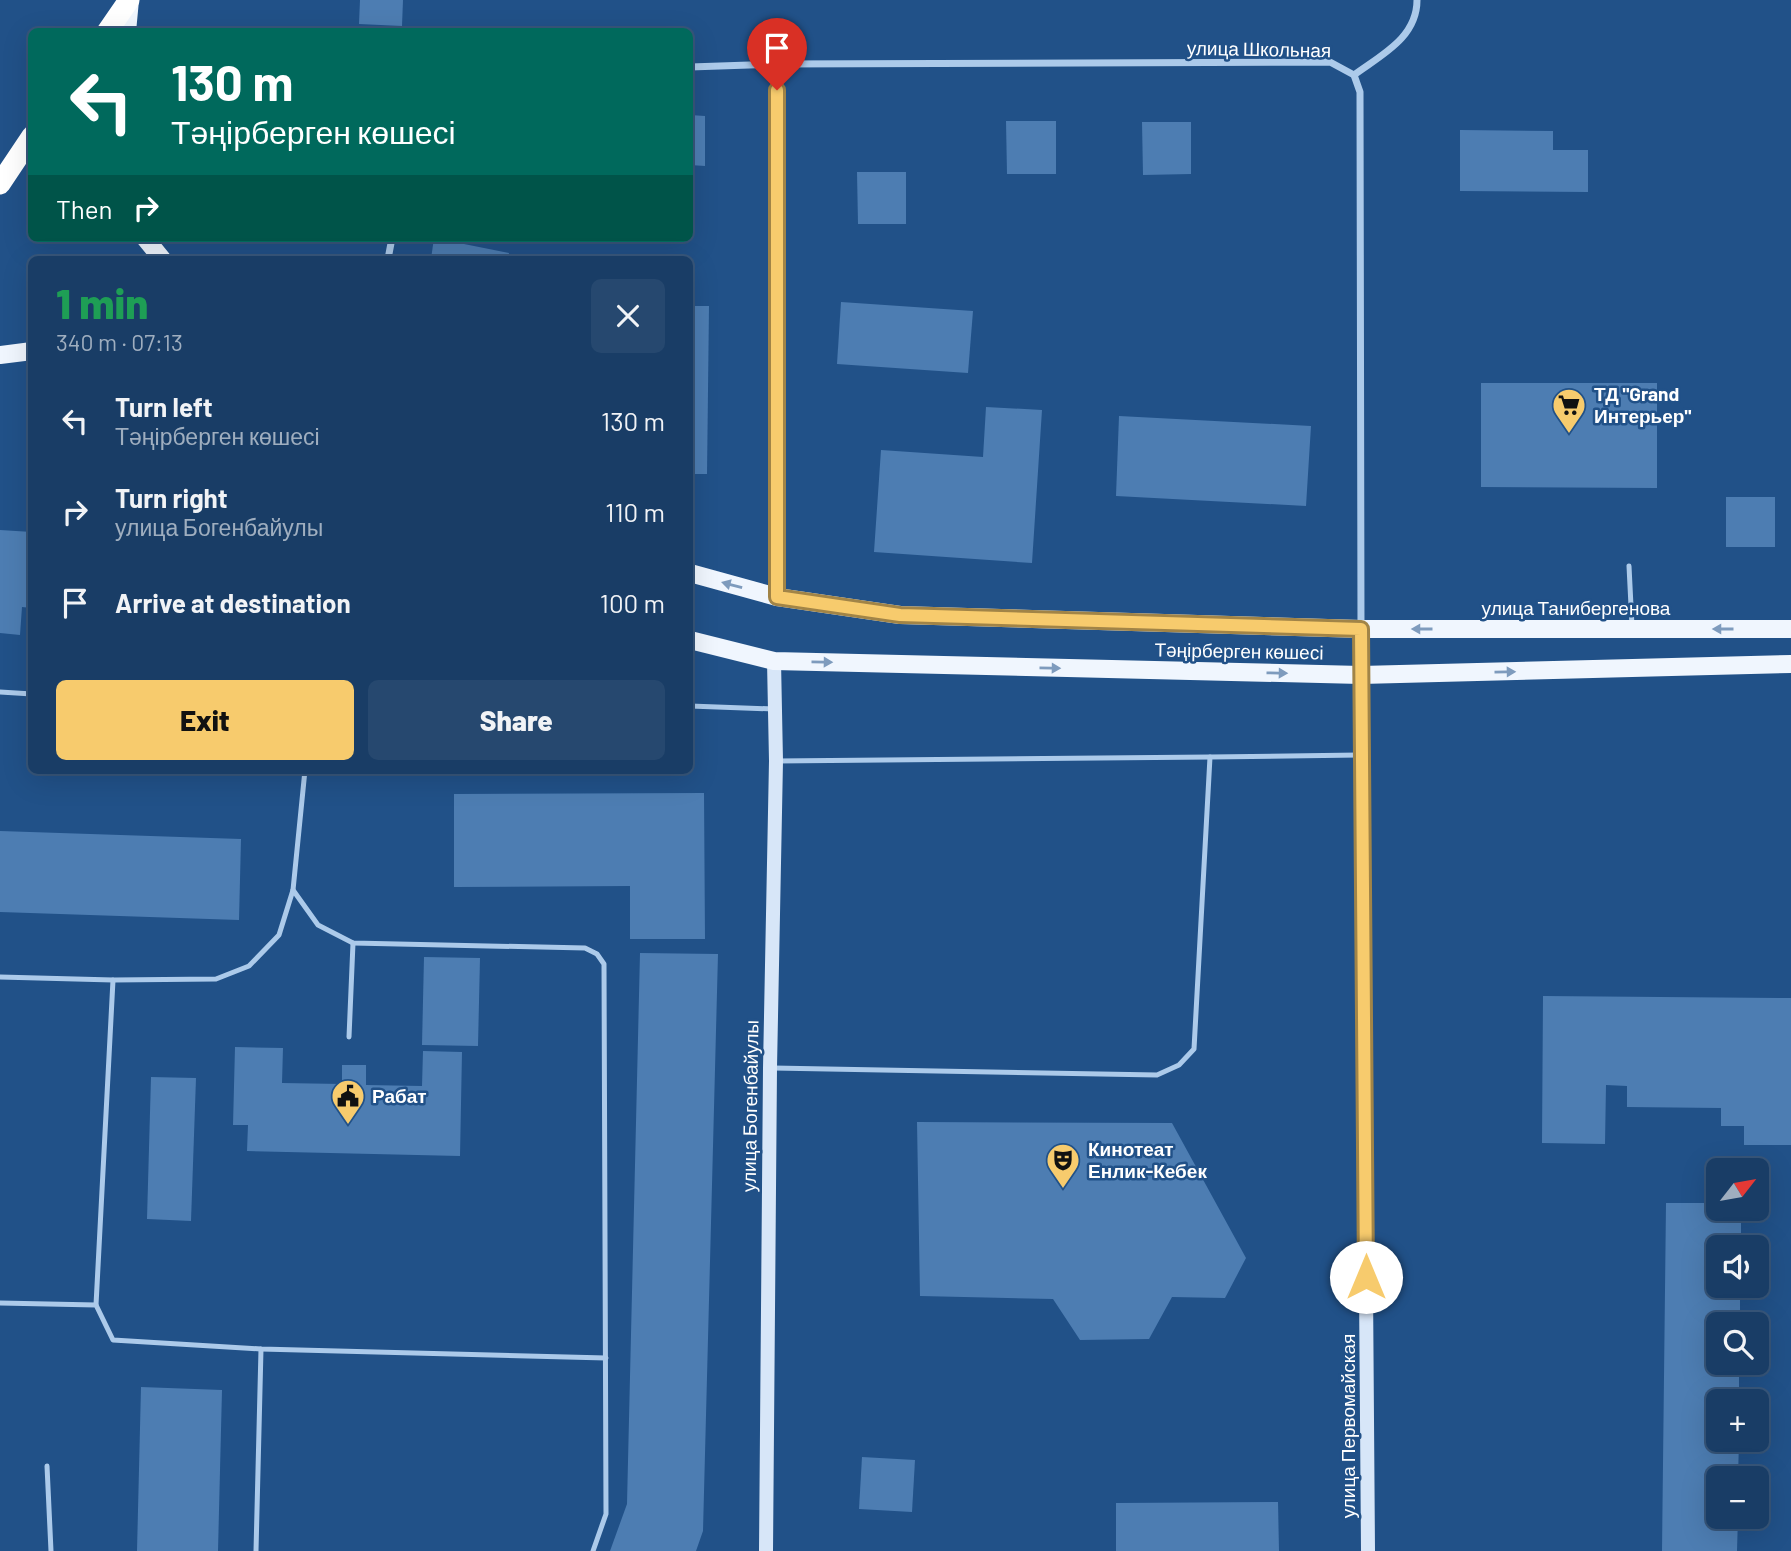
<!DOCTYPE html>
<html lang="en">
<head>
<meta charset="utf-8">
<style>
	body { margin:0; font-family:Barlow,sans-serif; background:#26486f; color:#f1f3f6; height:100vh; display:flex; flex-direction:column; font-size:26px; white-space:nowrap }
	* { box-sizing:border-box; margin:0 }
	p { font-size:23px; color:#9faebf }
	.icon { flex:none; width:38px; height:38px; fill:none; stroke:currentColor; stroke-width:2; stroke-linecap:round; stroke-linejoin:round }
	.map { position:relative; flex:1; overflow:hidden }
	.sheet { position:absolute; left:28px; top:256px; width:665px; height:518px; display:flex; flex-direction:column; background:#193d66; border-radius:10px; box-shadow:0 7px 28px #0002,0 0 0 2px #37567a }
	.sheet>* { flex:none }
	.banner { position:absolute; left:28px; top:28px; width:665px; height:214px; border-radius:10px; box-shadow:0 7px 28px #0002,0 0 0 2px #37567a; background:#00695c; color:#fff; overflow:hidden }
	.needle { width:46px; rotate:59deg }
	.controls { position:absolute; left:1706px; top:1158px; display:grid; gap:14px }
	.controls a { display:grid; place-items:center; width:63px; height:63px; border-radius:10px; background:#193d66; box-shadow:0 7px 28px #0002,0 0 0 2px #37567a; font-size:35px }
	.pin { position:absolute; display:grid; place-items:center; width:60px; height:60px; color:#fff; margin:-72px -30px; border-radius:50% 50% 50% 0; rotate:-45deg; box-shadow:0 0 7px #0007 }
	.pin .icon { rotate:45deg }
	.me { position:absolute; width:77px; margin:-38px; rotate:0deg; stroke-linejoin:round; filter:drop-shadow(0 0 5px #0008) }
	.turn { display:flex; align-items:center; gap:24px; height:147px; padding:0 28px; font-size:32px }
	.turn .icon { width:91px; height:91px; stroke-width:2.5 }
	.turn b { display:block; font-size:49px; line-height:60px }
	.then { display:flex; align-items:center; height:66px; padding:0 28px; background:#0003; gap:14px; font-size:26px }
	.round { display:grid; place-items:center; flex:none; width:74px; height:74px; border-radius:10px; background:#26486f }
	.summary { display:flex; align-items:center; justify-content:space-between; height:119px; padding:0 28px }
	h1 { font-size:42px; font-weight:800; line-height:52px; color:#1e9e55 }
	.cta { display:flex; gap:14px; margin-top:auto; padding:14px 28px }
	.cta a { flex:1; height:80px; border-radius:10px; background:#f7cb6d; color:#111; font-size:28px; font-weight:800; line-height:80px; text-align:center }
	.cta a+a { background:#26486f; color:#f1f3f6 }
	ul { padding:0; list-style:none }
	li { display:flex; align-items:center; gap:21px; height:91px; padding:0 28px }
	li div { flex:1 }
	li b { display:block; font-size:26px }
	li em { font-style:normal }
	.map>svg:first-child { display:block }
	.building { fill:#4d7db2 }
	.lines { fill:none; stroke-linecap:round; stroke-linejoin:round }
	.lane { stroke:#accaea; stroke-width:5 }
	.street { stroke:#accaea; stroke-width:7 }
	.secondary { stroke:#d7e6f8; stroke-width:14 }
	.primary { stroke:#f0f6fe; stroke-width:18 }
	.highway { stroke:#fff; stroke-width:21 }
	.oneway { fill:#7e9bbd }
	.route-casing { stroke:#a18447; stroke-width:18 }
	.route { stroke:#f7cb6d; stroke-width:12 }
	.labels { text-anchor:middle; stroke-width:5; stroke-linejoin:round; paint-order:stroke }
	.street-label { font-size:19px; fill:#fff; stroke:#215188 }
	.poi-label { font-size:19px; font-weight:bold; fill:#fff; stroke:#215188; text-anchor:start }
</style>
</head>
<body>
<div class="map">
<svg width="1791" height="1551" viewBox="0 0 1791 1551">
	<rect width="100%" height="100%" fill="#215188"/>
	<g class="building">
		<polygon points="360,0 403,0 402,26 359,24"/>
		<polygon points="690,115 705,116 705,166 690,165"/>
		<polygon points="1006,121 1056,121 1056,174 1007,174"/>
		<polygon points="1142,122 1191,122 1191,174 1143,175"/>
		<polygon points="1460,130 1553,131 1553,150 1588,150 1588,192 1460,191"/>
		<polygon points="857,172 906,172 906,224 858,224"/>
		<polygon points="434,238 509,253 508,259 431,259"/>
		<polygon points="841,302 973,311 968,373 837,364"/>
		<polygon points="690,306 709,306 707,474 690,474"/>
		<polygon points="1481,383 1657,383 1657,488 1481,487"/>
		<polygon points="986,407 1042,410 1032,563 874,552 881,450 983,457"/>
		<polygon points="1119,416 1311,426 1306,506 1116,496"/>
		<rect x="1726" y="497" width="49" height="50"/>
		<polygon points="0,530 32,532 32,608 22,607 20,635 0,633"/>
		<polygon points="704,793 705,939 630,939 630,886 454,887 454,794"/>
		<polygon points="0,831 241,839 239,920 0,912"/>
		<polygon points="640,953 718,954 703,1531 696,1551 610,1551 627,1504"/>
		<polygon points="424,957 480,958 478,1046 422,1045"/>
		<polygon points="1543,996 1791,998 1791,1145 1744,1145 1744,1126 1721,1126 1721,1108 1627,1107 1627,1086 1606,1085 1605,1144 1542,1143"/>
		<polygon points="235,1047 283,1048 282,1083 342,1084 342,1065 366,1065 366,1085 422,1086 423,1051 462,1052 460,1156 247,1151 248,1125 233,1125"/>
		<polygon points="151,1077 196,1078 191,1221 147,1219"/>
		<polygon points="917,1122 1172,1123 1246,1258 1225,1298 1172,1297 1149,1339 1080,1340 1053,1299 920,1296"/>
		<polygon points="1666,1203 1718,1203 1718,1209 1741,1209 1741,1248 1718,1248 1718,1286 1740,1286 1740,1325 1718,1325 1718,1363 1739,1363 1739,1402 1718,1402 1718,1440 1739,1440 1738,1479 1718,1479 1718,1517 1738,1517 1737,1551 1662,1551"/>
		<polygon points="141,1387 222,1390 218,1551 137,1551"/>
		<polygon points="862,1457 915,1460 912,1512 859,1509"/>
		<polygon points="1278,1502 1279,1551 1116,1551 1116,1503"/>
	</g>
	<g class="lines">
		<g class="lane">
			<polyline points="1629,566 1632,626"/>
			<polyline points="0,692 32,694"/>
			<polyline points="690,706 774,709"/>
			<polyline points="776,761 1210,757"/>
			<polyline points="293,890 318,925 353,943 585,948 597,954 604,964 606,1514 593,1551"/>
			<polyline points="0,977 113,980 216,979 249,966 279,935 293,890 305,770"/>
			<polyline points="349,1037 353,943"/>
			<polyline points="773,1068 1157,1075 1179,1065 1194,1049 1210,757 1359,755"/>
			<polyline points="0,1303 96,1305 113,1340 261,1349 606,1358"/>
			<polyline points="96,1305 113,980"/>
			<polyline points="47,1466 51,1551"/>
			<polyline points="256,1551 261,1349"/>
		</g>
		<g class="street">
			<polyline points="690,67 777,64 1330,62 1354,75 1360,92 1361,628"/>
			<path d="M1354 75C1381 55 1417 38 1417 0"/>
			<polyline points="388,259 392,238"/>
			<polyline points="777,595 777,64"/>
		</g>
		<g class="secondary">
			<polyline points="1361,629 1368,1551"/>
			<polyline points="766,1551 770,1068 776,761 774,661"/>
		</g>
		<g class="primary">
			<polyline points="127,32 130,0"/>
			<polyline points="145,238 162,259"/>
			<polyline points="0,355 32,351"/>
			<polyline points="690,573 777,597 900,615 1361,629 1791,629"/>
			<polyline points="690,640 774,661 1361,675 1791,664"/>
		</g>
		<g class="highway">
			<polyline points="107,32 129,0"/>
			<polyline points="0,184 32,136"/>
		</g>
	</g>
	<defs><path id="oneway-solid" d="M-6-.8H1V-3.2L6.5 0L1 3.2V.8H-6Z" transform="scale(1.75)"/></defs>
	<g class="oneway">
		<use href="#oneway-solid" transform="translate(732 585) rotate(-165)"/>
		<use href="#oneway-solid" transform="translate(1422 629) rotate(-180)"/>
		<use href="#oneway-solid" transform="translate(1723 629) rotate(-180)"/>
		<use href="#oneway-solid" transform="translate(822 662) rotate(1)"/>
		<use href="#oneway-solid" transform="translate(1050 668) rotate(1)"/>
		<use href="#oneway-solid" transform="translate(1505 672) rotate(-1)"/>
		<use href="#oneway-solid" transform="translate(1277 673) rotate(1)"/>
	</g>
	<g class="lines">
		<defs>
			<polyline id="route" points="777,90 777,597 900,615 1361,629 1366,1277"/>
		</defs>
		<use href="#route" class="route-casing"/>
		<use href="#route" class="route"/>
	</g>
	<defs>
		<symbol id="supermarket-pin" viewBox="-11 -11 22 30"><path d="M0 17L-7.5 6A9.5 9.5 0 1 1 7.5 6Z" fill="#f7cb6d" stroke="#215188"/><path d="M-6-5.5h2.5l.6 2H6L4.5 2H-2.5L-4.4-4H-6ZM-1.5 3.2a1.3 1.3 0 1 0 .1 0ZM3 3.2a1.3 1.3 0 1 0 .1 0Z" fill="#111"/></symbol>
		<symbol id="civic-pin" viewBox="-11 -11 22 30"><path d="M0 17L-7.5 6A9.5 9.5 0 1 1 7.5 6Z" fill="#f7cb6d" stroke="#215188"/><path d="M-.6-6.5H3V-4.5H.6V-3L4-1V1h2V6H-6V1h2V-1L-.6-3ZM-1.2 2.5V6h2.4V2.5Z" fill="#111"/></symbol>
		<symbol id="theatre-pin" viewBox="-11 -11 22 30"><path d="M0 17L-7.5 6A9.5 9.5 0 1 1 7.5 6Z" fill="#f7cb6d" stroke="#215188"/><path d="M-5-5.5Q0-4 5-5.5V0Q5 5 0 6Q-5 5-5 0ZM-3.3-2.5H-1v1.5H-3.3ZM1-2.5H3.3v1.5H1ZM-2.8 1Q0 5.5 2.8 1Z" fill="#111"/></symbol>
	</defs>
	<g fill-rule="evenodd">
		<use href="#supermarket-pin" x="1550" y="386" width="38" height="52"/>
		<use href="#civic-pin" x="329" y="1077" width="38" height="52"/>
		<use href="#theatre-pin" x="1044" y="1141" width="38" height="52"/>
	</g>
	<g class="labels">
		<g class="street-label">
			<text transform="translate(1259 49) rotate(1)" y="7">улица Школьная</text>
			<text x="1576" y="615">улица Танибергенова</text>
			<text transform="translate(1239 651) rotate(1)" y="7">Тәңірберген көшесі</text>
			<text transform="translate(750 1106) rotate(-89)" y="7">улица Богенбайулы</text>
			<text transform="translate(1348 1426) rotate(-90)" y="7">улица Первомайская</text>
		</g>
		<g class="poi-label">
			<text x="1594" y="401">ТД "Grand<tspan x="1594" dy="22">Интерьер"</tspan></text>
			<text x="372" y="1103">Рабат</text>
			<text x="1088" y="1156">Кинотеат<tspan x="1088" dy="22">Енлик-Кебек</tspan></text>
		</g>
	</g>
</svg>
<div class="controls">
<a><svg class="needle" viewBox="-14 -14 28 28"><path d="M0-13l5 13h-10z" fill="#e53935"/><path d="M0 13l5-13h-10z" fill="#9faebf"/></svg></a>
<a><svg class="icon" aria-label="sound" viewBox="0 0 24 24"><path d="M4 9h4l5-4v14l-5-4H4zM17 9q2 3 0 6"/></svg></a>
<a><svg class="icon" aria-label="search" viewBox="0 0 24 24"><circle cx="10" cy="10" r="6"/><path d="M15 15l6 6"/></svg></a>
<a>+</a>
<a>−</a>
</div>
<div class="pin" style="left:777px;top:90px;background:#d93025"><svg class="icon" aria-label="arrive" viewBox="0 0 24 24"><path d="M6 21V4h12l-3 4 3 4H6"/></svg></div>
<svg class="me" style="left:1366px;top:1277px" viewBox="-20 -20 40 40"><circle r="19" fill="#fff"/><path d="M0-13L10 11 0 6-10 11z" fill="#f7cb6d"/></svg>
<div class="banner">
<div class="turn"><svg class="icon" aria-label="left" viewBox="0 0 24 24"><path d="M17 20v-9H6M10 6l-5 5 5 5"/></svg><div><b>130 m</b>Тәңірберген көшесі</div></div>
<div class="then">Then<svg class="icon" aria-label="right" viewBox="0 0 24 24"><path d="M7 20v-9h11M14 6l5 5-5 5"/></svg></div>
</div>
<section class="sheet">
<div class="summary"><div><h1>1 min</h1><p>340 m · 07:13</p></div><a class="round"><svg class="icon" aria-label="close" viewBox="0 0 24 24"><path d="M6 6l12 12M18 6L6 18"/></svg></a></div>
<ul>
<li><svg class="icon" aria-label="left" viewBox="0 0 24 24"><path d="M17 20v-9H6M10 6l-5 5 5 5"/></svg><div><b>Turn left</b><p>Тәңірберген көшесі</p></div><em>130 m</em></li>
<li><svg class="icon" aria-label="right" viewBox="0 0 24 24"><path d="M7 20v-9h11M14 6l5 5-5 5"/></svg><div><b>Turn right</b><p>улица Богенбайулы</p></div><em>110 m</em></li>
<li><svg class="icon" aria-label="arrive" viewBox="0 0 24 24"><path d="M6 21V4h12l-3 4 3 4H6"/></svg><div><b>Arrive at destination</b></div><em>100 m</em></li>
</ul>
<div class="cta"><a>Exit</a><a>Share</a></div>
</section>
</div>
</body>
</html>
